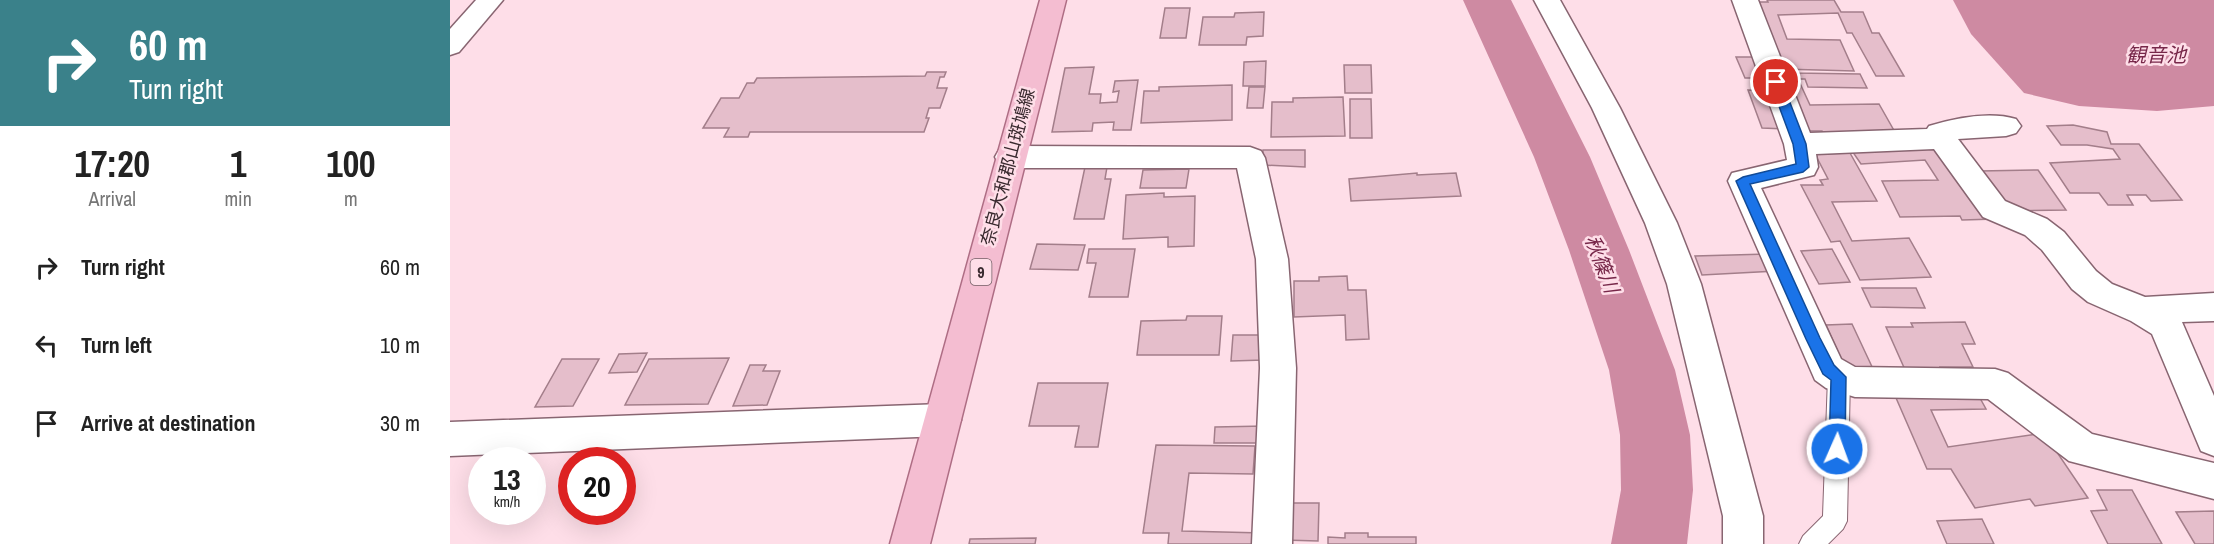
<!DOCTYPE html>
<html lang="en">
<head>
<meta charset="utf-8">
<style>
	body { margin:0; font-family:"Archivo Narrow","Noto Sans JP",sans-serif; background:#f6f6f6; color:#222; height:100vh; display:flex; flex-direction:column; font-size:22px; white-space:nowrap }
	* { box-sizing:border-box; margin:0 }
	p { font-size:20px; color:#767676 }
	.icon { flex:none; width:33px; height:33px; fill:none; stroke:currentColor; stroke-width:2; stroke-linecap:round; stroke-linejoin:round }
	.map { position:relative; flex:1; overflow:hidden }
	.drawer { display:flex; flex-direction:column; background:#fff; width:450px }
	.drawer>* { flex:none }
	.top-card { background:#3a818a; color:#fff; overflow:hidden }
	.speed { position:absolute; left:18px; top:447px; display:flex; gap:12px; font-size:30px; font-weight:700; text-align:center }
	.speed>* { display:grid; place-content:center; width:78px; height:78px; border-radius:50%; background:#fff; box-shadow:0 6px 24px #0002; line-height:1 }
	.speed small { font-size:15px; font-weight:400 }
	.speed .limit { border:9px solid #d22; background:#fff; color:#111 }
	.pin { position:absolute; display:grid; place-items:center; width:51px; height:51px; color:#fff; margin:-26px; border:3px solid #fff; border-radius:50%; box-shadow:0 2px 6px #0007 }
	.me { position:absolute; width:66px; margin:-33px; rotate:2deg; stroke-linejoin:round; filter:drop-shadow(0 0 4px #0008) }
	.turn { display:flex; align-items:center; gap:21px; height:126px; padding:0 30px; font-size:27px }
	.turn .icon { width:78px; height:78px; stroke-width:2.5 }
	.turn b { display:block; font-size:42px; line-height:51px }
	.eta { display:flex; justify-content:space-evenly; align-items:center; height:102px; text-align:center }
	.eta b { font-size:36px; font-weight:700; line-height:42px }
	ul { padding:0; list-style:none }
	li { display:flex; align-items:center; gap:18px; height:78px; padding:0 30px }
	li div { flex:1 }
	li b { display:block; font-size:22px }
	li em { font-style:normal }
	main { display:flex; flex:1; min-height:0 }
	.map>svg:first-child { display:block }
	.water { fill:#ce8aa2 }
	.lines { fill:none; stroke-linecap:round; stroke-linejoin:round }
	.river { fill:#ce8aa2; fill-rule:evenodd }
	.building { fill:#e5becb; stroke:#a37e8a; stroke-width:1.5 }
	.lane-casing { stroke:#886571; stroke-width:2 }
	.street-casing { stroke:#886571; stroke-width:3 }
	.primary-casing { stroke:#ae6d84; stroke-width:3 }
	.lane { fill:#fff; fill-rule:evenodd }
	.street { fill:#fff; fill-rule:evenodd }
	.primary { fill:#f4bdd1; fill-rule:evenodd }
	.route { fill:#1a73e8; stroke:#114b97; stroke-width:1.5 }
	.labels { text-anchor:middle; stroke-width:5; stroke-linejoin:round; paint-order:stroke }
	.shield { fill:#fedee8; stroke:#735f66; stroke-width:1.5 }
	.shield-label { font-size:16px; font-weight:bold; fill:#38292e }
	.street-label { font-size:18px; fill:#38292e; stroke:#fedee8 }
	.water-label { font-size:20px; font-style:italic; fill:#772749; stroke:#fedee8 }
</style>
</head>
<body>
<main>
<section class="drawer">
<div class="top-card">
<div class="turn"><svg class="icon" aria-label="right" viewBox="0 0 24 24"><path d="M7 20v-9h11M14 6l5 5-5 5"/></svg><div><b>60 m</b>Turn right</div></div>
</div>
<div class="eta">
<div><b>17:20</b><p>Arrival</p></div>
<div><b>1</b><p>min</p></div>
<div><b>100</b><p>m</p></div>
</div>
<ul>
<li><svg class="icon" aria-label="right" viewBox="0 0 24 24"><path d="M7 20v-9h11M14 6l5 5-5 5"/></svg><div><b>Turn right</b></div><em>60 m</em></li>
<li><svg class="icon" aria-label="left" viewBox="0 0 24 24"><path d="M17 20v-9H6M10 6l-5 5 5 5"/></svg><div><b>Turn left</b></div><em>10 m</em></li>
<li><svg class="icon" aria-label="arrive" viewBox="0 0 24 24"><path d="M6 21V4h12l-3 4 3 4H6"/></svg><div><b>Arrive at destination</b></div><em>30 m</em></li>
</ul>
</section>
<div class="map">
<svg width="1764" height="544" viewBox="0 0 1764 544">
	<rect width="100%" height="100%" fill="#fedee8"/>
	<polygon class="water" points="1503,0 1764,0 1764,106 1707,111 1629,106 1574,93 1521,34"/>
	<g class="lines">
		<polygon class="river" points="1013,0 1061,0 1140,157 1179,250 1225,370 1240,435 1243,490 1237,544 1161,544 1171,490 1170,435 1159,370 1119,250 1084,157"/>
	</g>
	<g class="building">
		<polygon points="1317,0 1384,0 1391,12 1413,12 1422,33 1429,33 1454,76 1426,76 1402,33 1397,33 1388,13 1328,15 1337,39 1390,40 1404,71 1331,69 1301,2 1318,2"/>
		<polygon points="715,8 740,8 736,38 710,38"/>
		<polygon points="814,12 813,36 797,37 796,45 749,45 753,17 784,17 785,13"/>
		<polygon points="1286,57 1307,57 1316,78 1295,78"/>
		<polygon points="816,61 815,86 793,86 794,62"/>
		<polygon points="894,65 921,65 922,93 895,93"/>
		<polygon points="644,67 639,94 651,94 650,103 667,102 669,91 663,92 665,81 688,80 681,130 663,130 664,122 643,123 642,131 602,132 615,68"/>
		<polygon points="1343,70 1344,73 1410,74 1417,88 1358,87 1355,79 1348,79 1360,105 1429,104 1446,134 1374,134 1372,131 1352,131 1324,71"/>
		<polygon points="477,72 496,72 494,77 490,77 487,88 497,88 490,108 479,108 476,118 479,118 474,132 300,132 298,137 274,137 279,128 253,128 271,98 289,98 297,83 304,83 307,78 475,76"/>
		<polygon points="782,85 782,120 691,123 694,91 709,91 709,87"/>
		<polygon points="799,87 815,87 813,108 797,108"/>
		<polygon points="1298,90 1323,91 1338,129 1312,128"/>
		<polygon points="893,97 895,136 821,137 822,102 843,102 843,98"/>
		<polygon points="900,99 921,99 922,138 900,138"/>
		<polygon points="1623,125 1657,132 1661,144 1689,144 1732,200 1701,201 1696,195 1677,195 1683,205 1658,205 1649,193 1620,193 1600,163 1670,159 1663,149 1637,145 1611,145 1597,126"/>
		<polygon points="1479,143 1489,156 1502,155 1545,219 1512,220 1510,216 1450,217 1432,181 1488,180 1475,160 1411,164 1400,148"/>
		<polygon points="813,150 855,150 855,167 812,165"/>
		<polygon points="1400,153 1427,201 1382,202 1402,241 1459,238 1481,277 1410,280 1390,241 1381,242 1351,185 1373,185 1370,180 1378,179 1365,154"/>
		<polygon points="635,167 657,167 655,179 661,179 654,219 624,219"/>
		<polygon points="739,169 736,188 690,188 693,170"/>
		<polygon points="1588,170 1616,210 1555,211 1530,171"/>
		<polygon points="967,173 967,175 1006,173 1011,196 901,201 899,179"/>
		<polygon points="714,193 714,197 745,196 744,246 718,247 718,237 673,239 676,195"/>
		<polygon points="587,244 635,245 628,270 580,269"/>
		<polygon points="639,249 685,249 678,297 639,297 646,263 637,263"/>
		<polygon points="1382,249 1400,282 1369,284 1351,251"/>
		<polygon points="1318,254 1326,271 1252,275 1245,256"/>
		<polygon points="897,276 898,290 916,290 919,339 896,340 895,315 844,317 844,281 869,281 869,277"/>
		<polygon points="1412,288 1466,288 1475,308 1421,307"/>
		<polygon points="737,316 772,316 769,355 687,355 691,321 736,320"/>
		<polygon points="1515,322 1525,344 1512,344 1523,367 1490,367 1492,372 1456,372 1436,327 1463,327 1461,323"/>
		<polygon points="1402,324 1424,371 1397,372 1376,325"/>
		<polygon points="783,335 815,335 814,360 781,361"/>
		<polygon points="197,353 187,372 159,373 169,354"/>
		<polygon points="279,358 258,404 175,405 199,359"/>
		<polygon points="112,359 149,359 123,406 85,407"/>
		<polygon points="300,365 316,365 313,371 330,371 317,405 283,406"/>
		<polygon points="588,383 658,383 648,447 625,447 629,426 579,426"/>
		<polygon points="1525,389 1536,409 1481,410 1498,447 1594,433 1638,498 1585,506 1580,499 1525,508 1501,469 1477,469 1443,391"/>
		<polygon points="815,426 815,443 764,443 765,427"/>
		<polygon points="706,445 805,446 803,474 739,473 732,531 813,533 812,544 718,544 719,533 693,533"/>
		<polygon points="1647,490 1682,490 1712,544 1658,544 1641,511 1657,510"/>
		<polygon points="836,503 869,503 868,541 834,540"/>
		<polygon points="1764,511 1764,544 1745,544 1726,512"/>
		<polygon points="1532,519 1544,544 1497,544 1487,521"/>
		<polygon points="895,533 918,533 918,537 966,537 966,544 878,544 878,537 895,538"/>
		<polygon points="586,538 585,544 519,544 520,539"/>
	</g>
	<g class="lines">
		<defs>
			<polygon id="lane" points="1389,368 1396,371 1400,377 1397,521 1393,529 1378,544 1349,544 1353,536 1373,516 1378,377 1382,371"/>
			<g id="street">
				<polygon points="26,0 53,0 9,52 0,55 0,29"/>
				<polygon points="1084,0 1110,0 1170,108 1227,223 1251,284 1313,516 1313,544 1273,544 1273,516 1217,284 1195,223 1142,108"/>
				<path d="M1282 0H1308L1360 133 1477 129 1479 126C1506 118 1539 111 1566 119L1571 126 1566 133 1556 136 1508 139 1555 201 1597 219 1614 232 1646 271 1662 284 1695 297 1764 293V321L1732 322 1764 396V456L1751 451 1702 334 1681 321 1638 302 1622 289 1592 250 1575 235 1533 217 1484 149 1366 154 1368 167 1364 175 1311 188 1391 359 1405 367 1545 369 1558 373 1642 434 1764 463V499L1619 461 1538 399 1405 397 1376 388 1365 380 1278 181 1282 173 1337 160 1334 144Z"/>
				<polygon points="560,146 800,147 811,151 815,158 838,259 846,368 842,544 802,544 810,368 806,259 787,168 560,168 549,164 545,157 549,150"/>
				<polygon points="492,404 505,409 511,420 505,431 492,436 0,456 0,422"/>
			</g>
			<polygon id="primary" points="590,0 616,0 480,544 440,544"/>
		</defs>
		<use href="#lane" class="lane-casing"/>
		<use href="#street" class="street-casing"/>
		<use href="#primary" class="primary-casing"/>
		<use href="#lane" class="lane"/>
		<use href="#street" class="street"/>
		<use href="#primary" class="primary"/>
	</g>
	<polygon class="route" points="1326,78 1332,82 1356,144 1359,167 1353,172 1300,184 1370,338 1384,365 1396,377 1395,449 1392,454 1387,456 1381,454 1379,449 1381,380 1373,374 1356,339 1286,181 1293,177 1346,164 1343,144 1320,82"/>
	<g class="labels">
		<rect class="shield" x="520.5" y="259" width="21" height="26" rx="4.5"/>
		<g class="shield-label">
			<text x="531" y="278">9</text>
		</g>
		<g class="street-label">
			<text transform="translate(558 167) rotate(-75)" y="6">奈良大和郡山斑鳩線</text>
		</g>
		<g class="water-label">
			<text x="1706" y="62">観音池</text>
			<text transform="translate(1152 264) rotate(69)" y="7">秋篠川</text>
		</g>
	</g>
</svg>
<div class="speed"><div>13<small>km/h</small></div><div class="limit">20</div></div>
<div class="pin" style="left:1326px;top:82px;background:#d93025"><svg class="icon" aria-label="arrive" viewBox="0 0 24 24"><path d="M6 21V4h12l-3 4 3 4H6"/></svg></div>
<svg class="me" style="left:1387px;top:449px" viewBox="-20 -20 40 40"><circle r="17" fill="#1a73e8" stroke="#fff" stroke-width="3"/><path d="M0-11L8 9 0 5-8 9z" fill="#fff"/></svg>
</div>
</main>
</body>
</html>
